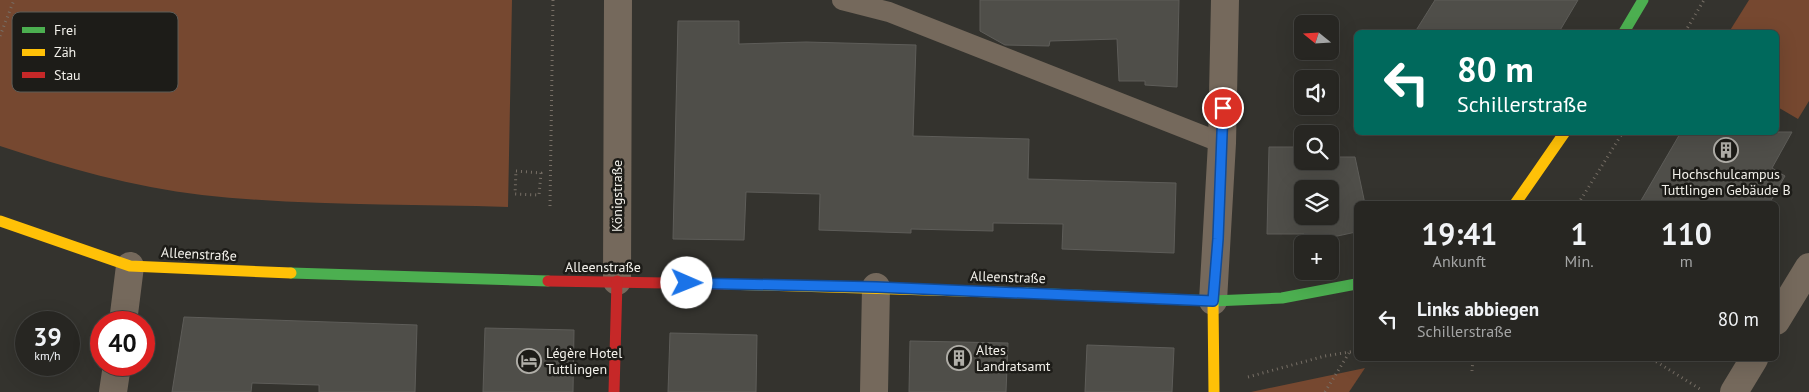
<!DOCTYPE html>
<html lang="de">
<head>
<meta charset="utf-8">
<style>
	body { margin:0; font-family:"PT Sans",sans-serif; background:#2f2e2a; color:#f1f3f6; height:100vh; display:flex; flex-direction:column; font-size:19px; white-space:nowrap }
	* { box-sizing:border-box; margin:0 }
	p { font-size:16px; color:#a4a5a5 }
	.icon { flex:none; width:28px; height:28px; fill:none; stroke:currentColor; stroke-width:2; stroke-linecap:round; stroke-linejoin:round }
	.map { position:relative; flex:1; overflow:hidden }
	.sheet { position:absolute; left:1354px; top:201px; width:425px; height:160px; display:flex; flex-direction:column; background:#272622; border-radius:8px; box-shadow:0 5px 20px #0002,0 0 0 1px #434340 }
	.sheet>* { flex:none }
	.hud { position:absolute; left:1354px; top:30px; width:425px; height:105px; border-radius:8px; box-shadow:0 5px 20px #0002,0 0 0 1px #434340; background:#00695c; color:#fff; overflow:hidden }
	.needle { width:32px; rotate:288deg }
	.buttons { position:absolute; left:1294px; top:15px; display:grid; gap:10px }
	.buttons a { display:grid; place-items:center; width:45px; height:45px; border-radius:8px; background:#272622; box-shadow:0 5px 20px #0002,0 0 0 1px #434340; font-size:25px }
	.speed { position:absolute; left:15px; top:311px; display:flex; gap:10px; font-size:25px; font-weight:700; text-align:center }
	.speed>* { display:grid; place-content:center; width:65px; height:65px; border-radius:50%; background:#272622; box-shadow:0 5px 20px #0002,0 0 0 1px #434340; line-height:1 }
	.speed small { font-size:12px; font-weight:400 }
	.speed .limit { border:8px solid #d22; background:#fff; color:#111 }
	.pin { position:absolute; display:grid; place-items:center; width:42px; height:42px; color:#fff; margin:-21px; border:2px solid #fff; border-radius:50%; box-shadow:0 1px 5px #0007 }
	.me { position:absolute; width:55px; margin:-28px; rotate:91deg; stroke-linejoin:round; filter:drop-shadow(0 0 4px #0008) }
	.turn { display:flex; align-items:center; gap:18px; height:105px; padding:0 20px; font-size:22px }
	.turn .icon { width:65px; height:65px; stroke-width:2.5 }
	.turn b { display:block; font-size:35px; line-height:42px }
	.eta { display:flex; justify-content:space-evenly; align-items:center; height:85px; text-align:center }
	.eta b { font-size:30px; font-weight:700; line-height:35px }
	ul { padding:0; list-style:none }
	li { display:flex; align-items:center; gap:15px; height:65px; padding:0 20px }
	li div { flex:1 }
	li b { display:block; font-size:19px }
	li em { font-style:normal }
	.map>svg:first-child { display:block }
	.green { fill:#764830 }
	.building { fill:#4f4e49; stroke:#5e5d59; fill-rule:evenodd }
	.lines { fill:none; stroke-linecap:round; stroke-linejoin:round }
	.path { stroke:#776f66; stroke-width:3; stroke-dasharray:1 4; stroke-linecap:butt }
	.lane { stroke:#75695c; stroke-width:20 }
	.street { stroke:#75695c; stroke-width:28 }
	.fast { stroke:#4caf50; stroke-width:11 }
	.slow { stroke:#ffc107; stroke-width:11 }
	.jam { stroke:#c62828; stroke-width:11 }
	.route-casing { stroke:#114b97; stroke-width:12 }
	.route { stroke:#1a73e8; stroke-width:9 }
	.labels { text-anchor:middle; stroke-width:5; stroke-linejoin:round; paint-order:stroke }
	.poi-label { font-size:14px; fill:#f2f0ea; stroke:#1d1c18; text-anchor:start }
	.street-label { font-size:14px; fill:#f2f0ea; stroke:#1d1c18 }
	.key { fill:#1d1c18; stroke:#5d5c57; stroke-width:1 }
	.key-label { font-size:14px; fill:#f2f0ea }
</style>
</head>
<body>
<div class="map">
<svg width="1809" height="392" viewBox="0 0 1809 392">
	<rect width="100%" height="100%" fill="#34332e"/>
	<g class="green">
		<path d="M0 0H512L508 207C406 204 303 206 202 195 133 187 66 168 0 146Z"/>
		<polygon points="1749,0 1809,0 1809,101 1798,119 1776,106 1776,32 1729,32"/>
		<polygon points="1365,368 1349,392 1251,392"/>
	</g>
	<g class="building">
		<polygon points="980,0 1179,0 1177,87 1145,85 1145,81 1119,81 1117,39 1050,41 1049,46 1005,45 980,31"/>
		<polygon points="1435,0 1578,0 1559,32 1415,32"/>
		<polygon points="678,21 739,21 739,44 806,42 916,45 913,136 1029,139 1028,179 1176,183 1174,253 1062,249 1063,224 993,223 993,231 911,229 911,233 819,230 820,194 746,192 744,240 673,239"/>
		<polygon points="1681,132 1792,132 1772,168 1785,176 1769,204 1639,204"/>
		<path d="M1269 147H1301L1302 161H1330V157H1355L1365 204H1356V232L1305 243 1304 234H1267ZM1302 189H1330V216H1302Z"/>
		<polygon points="184,317 417,325 415,392 319,392 319,385 252,383 251,392 172,392"/>
		<polygon points="485,328 574,330 573,392 483,392"/>
		<polygon points="670,333 757,335 756,392 668,392"/>
		<polygon points="910,341 1008,343 1006,392 909,392"/>
		<polygon points="1087,345 1174,348 1172,392 1085,392"/>
	</g>
	<g class="lines">
		<g class="path">
			<polyline points="1685,32 1704,0"/>
			<polyline points="0,36 14,0"/>
			<polygon points="516,171 541,173 539,195 515,194"/>
			<polyline points="1578,204 1623,132"/>
			<polyline points="550,206 553,0"/>
			<polyline points="1652,359 1700,389"/>
			<polyline points="1472,371 1473,359"/>
			<polyline points="1248,377 1325,356 1356,351"/>
			<polyline points="1325,392 1349,353"/>
		</g>
		<polyline class="lane" points="842,0 889,12 1222,143"/>
		<g class="street">
			<polyline points="617,281 618,0"/>
			<polyline points="1213,301 1222,143 1225,0"/>
			<polyline points="1776,321 1809,267"/>
			<polyline points="123,322 130,266"/>
			<polyline points="113,392 117,365"/>
			<polyline points="874,392 876,287"/>
			<polyline points="1734,392 1754,359"/>
		</g>
		<g class="fast">
			<polyline points="1624,32 1643,0"/>
			<polyline points="291,273 548,281"/>
			<polyline points="1027,293 1213,301 1282,298 1356,284"/>
		</g>
		<g class="slow">
			<polyline points="1515,204 1565,132"/>
			<polyline points="0,221 130,266 291,273"/>
			<polyline points="725,284 1027,293"/>
			<polyline points="1213,301 1214,392"/>
		</g>
		<g class="jam">
			<polyline points="548,281 725,284"/>
			<polyline points="614,392 617,281"/>
		</g>
	</g>
	<g class="lines">
		<defs>
			<polyline id="route" points="687,283 876,287 1213,301 1218,239 1223,108"/>
		</defs>
		<use href="#route" class="route-casing"/>
		<use href="#route" class="route"/>
	</g>
	<defs>
		<symbol id="building-ring" viewBox="-11 -11 22 22"><circle r="9.5" fill="#1d1c18" stroke="#b0aea8" stroke-width="1.5"/><path d="M-4-6H4V6H1V3H-1V6H-4ZM-2.5-4.3h1.7v1.8h-1.7ZM.8-4.3h1.7v1.8H.8ZM-2.5-1h1.7V.8h-1.7ZM.8-1h1.7V.8H.8Z" fill="#b0aea8"/></symbol>
		<symbol id="hotel-ring" viewBox="-11 -11 22 22"><circle r="9.5" fill="#1d1c18" stroke="#b0aea8" stroke-width="1.5"/><path d="M-6-4.5h1.5V1H6V5H4.5V3h-9V5H-6ZM-4 0a1.8 1.8 0 1 1 3.6 0ZM.5 0V-2.5h3Q6-2.5 6 0Z" fill="#b0aea8"/></symbol>
	</defs>
	<g fill-rule="evenodd">
		<use href="#building-ring" x="1712" y="136" width="28" height="28"/>
		<use href="#building-ring" x="945" y="344" width="28" height="28"/>
		<use href="#hotel-ring" x="515" y="347" width="28" height="28"/>
	</g>
	<g class="labels">
		<g class="poi-label">
			<text x="1726" y="179" text-anchor="middle">Hochschulcampus<tspan x="1726" dy="16">Tuttlingen Gebäude B</tspan></text>
			<text x="976" y="355">Altes<tspan x="976" dy="16">Landratsamt</tspan></text>
			<text x="546" y="358">Légère Hotel<tspan x="546" dy="16">Tuttlingen</tspan></text>
		</g>
		<g class="street-label">
			<text transform="translate(617 196) rotate(-90)" y="5">Königstraße</text>
			<text transform="translate(199 254) rotate(3)" y="5">Alleenstraße</text>
			<text x="603" y="272">Alleenstraße</text>
			<text transform="translate(1008 277) rotate(2)" y="5">Alleenstraße</text>
		</g>
	</g>
	<rect x="12" y="12" width="166" height="80" rx="8" class="key"/>
	<rect x="22" y="27" width="23" height="6" fill="#4caf50"/>
	<rect x="22" y="49" width="23" height="7" fill="#ffc107"/>
	<rect x="22" y="72" width="23" height="6" fill="#c62828"/>
	<g class="key-label">
		<text x="54" y="35">Frei</text>
		<text x="54" y="57">Zäh</text>
		<text x="54" y="80">Stau</text>
	</g>
</svg>
<div class="buttons">
<a><svg class="needle" viewBox="-14 -14 28 28"><path d="M0-13l5 13h-10z" fill="#e53935"/><path d="M0 13l5-13h-10z" fill="#a4a5a5"/></svg></a>
<a><svg class="icon" aria-label="sound" viewBox="0 0 24 24"><path d="M4 9h4l5-4v14l-5-4H4zM17 9q2 3 0 6"/></svg></a>
<a><svg class="icon" aria-label="search" viewBox="0 0 24 24"><circle cx="10" cy="10" r="6"/><path d="M15 15l6 6"/></svg></a>
<a><svg class="icon" aria-label="layers" viewBox="0 0 24 24"><path d="M12 4l9 5-9 5-9-5zM3 14l9 5 9-5"/></svg></a>
<a>+</a>
</div>
<div class="speed"><div>39<small>km/h</small></div><div class="limit">40</div></div>
<div class="pin" style="left:1223px;top:108px;background:#d93025"><svg class="icon" aria-label="arrive" viewBox="0 0 24 24"><path d="M6 21V4h12l-3 4 3 4H6"/></svg></div>
<svg class="me" style="left:687px;top:283px" viewBox="-20 -20 40 40"><circle r="19" fill="#fff"/><path d="M0-13L10 11 0 6-10 11z" fill="#1a73e8"/></svg>
<div class="hud">
<div class="turn"><svg class="icon" aria-label="left" viewBox="0 0 24 24"><path d="M17 20v-9H6M10 6l-5 5 5 5"/></svg><div><b>80 m</b>Schillerstraße</div></div>
</div>
<section class="sheet">
<div class="eta">
<div><b>19:41</b><p>Ankunft</p></div>
<div><b>1</b><p>Min.</p></div>
<div><b>110</b><p>m</p></div>
</div>
<ul>
<li><svg class="icon" aria-label="left" viewBox="0 0 24 24"><path d="M17 20v-9H6M10 6l-5 5 5 5"/></svg><div><b>Links abbiegen</b><p>Schillerstraße</p></div><em>80 m</em></li>
</ul>
</section>
</div>
</body>
</html>
